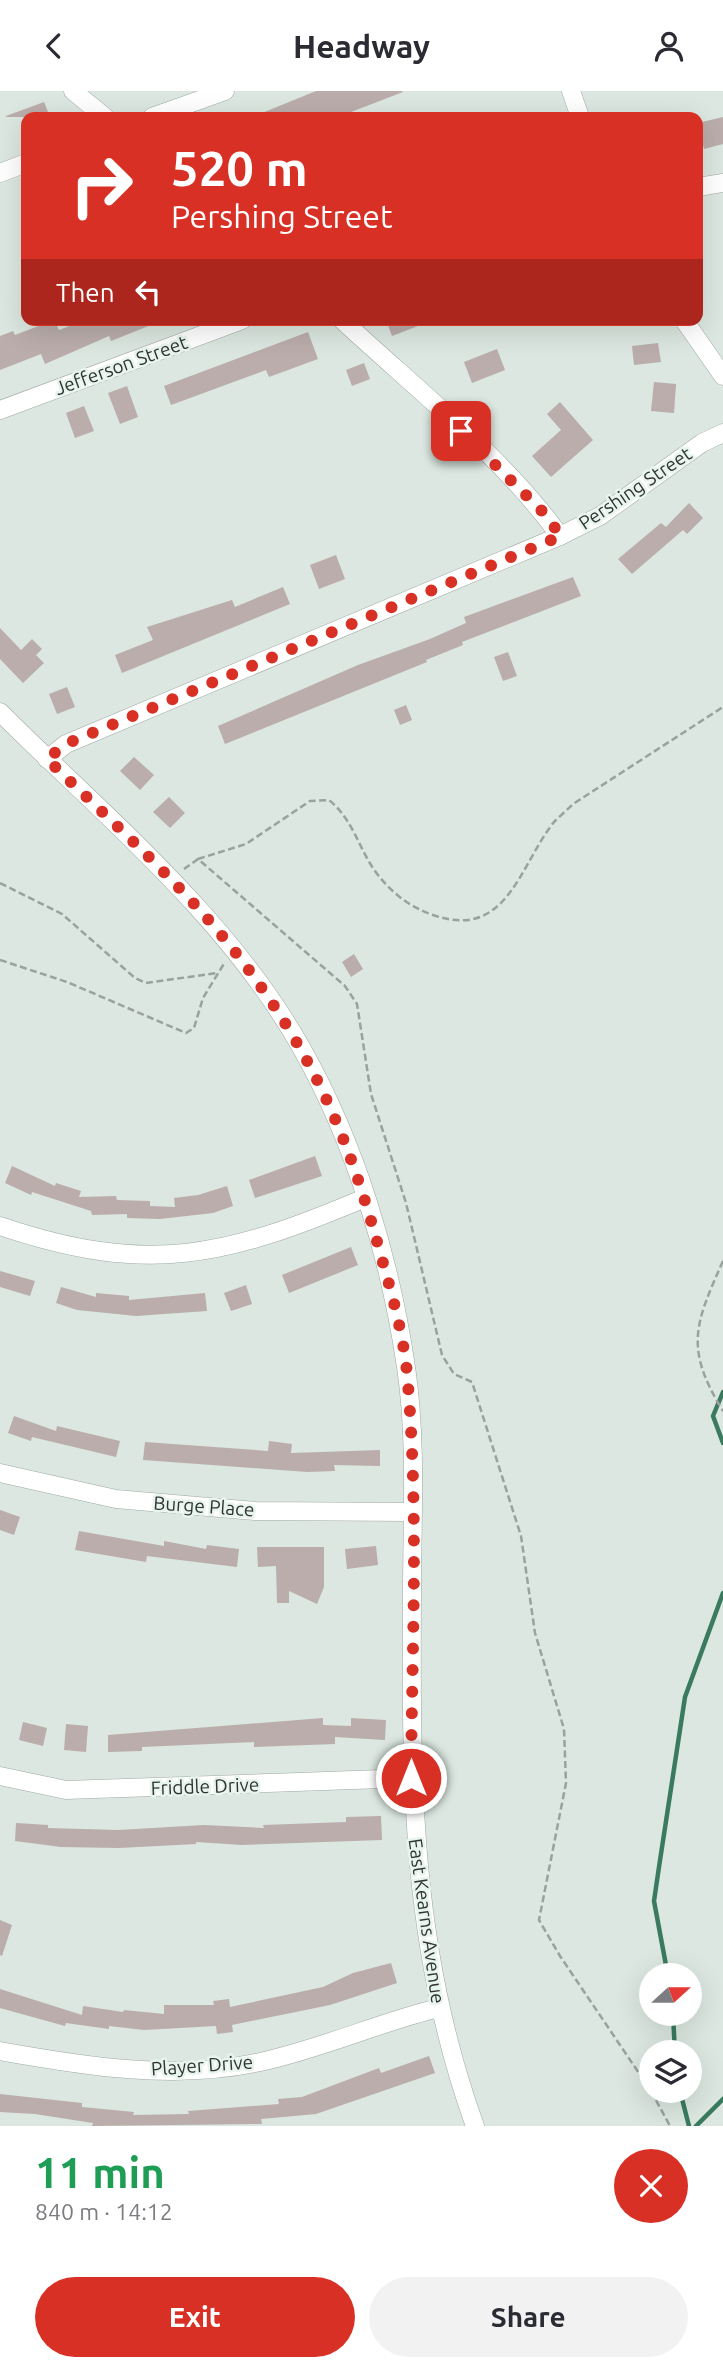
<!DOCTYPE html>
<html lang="en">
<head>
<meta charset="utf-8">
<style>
	body { margin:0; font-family:Ubuntu,sans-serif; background:#f2f2f3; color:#2b2b33; height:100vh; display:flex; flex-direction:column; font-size:26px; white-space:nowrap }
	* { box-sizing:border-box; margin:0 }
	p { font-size:23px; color:#7c7c81 }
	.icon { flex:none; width:38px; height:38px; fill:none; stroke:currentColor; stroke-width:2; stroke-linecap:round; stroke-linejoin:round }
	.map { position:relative; height:2035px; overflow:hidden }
	.details { display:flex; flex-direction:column; background:#fff; flex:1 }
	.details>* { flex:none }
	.banner { position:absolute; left:21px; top:21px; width:682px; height:214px; border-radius:14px; box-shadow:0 7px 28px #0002; background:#d93025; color:#fff; overflow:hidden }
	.needle { width:46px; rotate:69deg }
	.fabs { position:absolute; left:639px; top:1872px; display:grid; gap:14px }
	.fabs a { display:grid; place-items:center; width:63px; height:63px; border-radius:50%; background:#fff; box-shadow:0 7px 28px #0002; font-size:35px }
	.pin { position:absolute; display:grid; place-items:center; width:60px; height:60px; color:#fff; margin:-30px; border-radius:14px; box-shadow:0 4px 10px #0006 }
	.me { position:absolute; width:77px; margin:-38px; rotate:0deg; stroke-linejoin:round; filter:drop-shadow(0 0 5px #0008) }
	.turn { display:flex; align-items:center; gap:24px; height:147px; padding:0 35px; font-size:32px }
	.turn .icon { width:91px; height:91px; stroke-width:2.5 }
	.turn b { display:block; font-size:49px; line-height:60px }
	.then { display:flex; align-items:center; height:66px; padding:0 35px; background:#0003; gap:14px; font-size:26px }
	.round { display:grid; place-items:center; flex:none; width:74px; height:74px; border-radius:37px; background:#f2f2f3 }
	.overview { display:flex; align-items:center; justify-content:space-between; height:119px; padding:0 35px }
	h1 { font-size:42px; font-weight:700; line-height:52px; color:#1e9e55 }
	.action { display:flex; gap:14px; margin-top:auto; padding:14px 35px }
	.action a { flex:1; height:80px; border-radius:42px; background:#d93025; color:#fff; font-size:28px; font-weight:700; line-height:80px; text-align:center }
	.action a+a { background:#f2f2f3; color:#2b2b33 }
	header { display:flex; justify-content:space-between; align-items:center; height:91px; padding:0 35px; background:#fff; font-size:32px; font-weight:700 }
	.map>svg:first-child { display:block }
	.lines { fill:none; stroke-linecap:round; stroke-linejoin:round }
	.stream { stroke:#3a7b60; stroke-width:4.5 }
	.building { fill:#baadac }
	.minor-casing { stroke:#9ea9a3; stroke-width:19 }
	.path { stroke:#99a29d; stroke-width:2.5; stroke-dasharray:7 3.5; stroke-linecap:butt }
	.minor { stroke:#fff; stroke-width:18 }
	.route { stroke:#d93025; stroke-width:12; stroke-dasharray:0 21.6 }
	.labels { text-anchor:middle; stroke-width:5; stroke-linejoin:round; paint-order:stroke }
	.street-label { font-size:19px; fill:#303432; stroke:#e8f4ee }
</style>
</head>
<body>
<header><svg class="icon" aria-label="back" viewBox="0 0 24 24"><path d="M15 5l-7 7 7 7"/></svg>Headway<svg class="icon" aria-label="person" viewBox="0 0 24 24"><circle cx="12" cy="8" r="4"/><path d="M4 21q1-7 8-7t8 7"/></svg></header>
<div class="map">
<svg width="723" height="2035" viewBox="0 0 723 2035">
	<rect width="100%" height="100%" fill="#dbe7e0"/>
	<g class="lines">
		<g class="stream">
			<polyline points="723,1301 713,1325 723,1352"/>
			<polyline points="668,1885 654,1810 659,1776 685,1606 723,1502"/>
			<polyline points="673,1923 675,1962"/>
			<polyline points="680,2000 689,2035"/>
			<polyline points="696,2035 723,2008"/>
		</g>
	</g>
	<g class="building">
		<polygon points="316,0 402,0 403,1 338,26 252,26"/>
		<polygon points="44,11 50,26 6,26 6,25"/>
		<polygon points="723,26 723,53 704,58 698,32"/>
		<polygon points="54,229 59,239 85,229 161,230 111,250 109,245 45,273 41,263 0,279 0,245 13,240 15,244"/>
		<polygon points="386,229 430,229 431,230 392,245"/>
		<polygon points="308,241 318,268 269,286 266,279 171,314 164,295"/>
		<polygon points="658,252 661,271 634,274 632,255"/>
		<polygon points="497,258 505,279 472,292 464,271"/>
		<polygon points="364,272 370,288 352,295 346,279"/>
		<polygon points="654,291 676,293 674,322 651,320"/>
		<polygon points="127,295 138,326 120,333 108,302"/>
		<polygon points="560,311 593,349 551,386 532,365 561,339 547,323"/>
		<polygon points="84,315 94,340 75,347 66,322"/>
		<polygon points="689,412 703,427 687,443 683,439 632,483 618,468 661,432 666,436"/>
		<polygon points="336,464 345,488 319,498 310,474"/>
		<polygon points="573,486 581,505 462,551 463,554 426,569 427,571 225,653 218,635 358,574 430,548 466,532 464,526"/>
		<polygon points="283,496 290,513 122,582 115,564 153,549 147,536 232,509 235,516"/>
		<polygon points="0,537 21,559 32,548 42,558 36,564 44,572 23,592 0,568"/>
		<polygon points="508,561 517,585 503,590 494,566"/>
		<polygon points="67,596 75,616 57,623 49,603"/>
		<polygon points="406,614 412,629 400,634 394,619"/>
		<polygon points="134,666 154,684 140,699 120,680"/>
		<polygon points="169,706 185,722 170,737 153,721"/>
		<polygon points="354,863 363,878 351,886 342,871"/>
		<polygon points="315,1065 322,1085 255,1107 249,1089"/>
		<polygon points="12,1075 55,1095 56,1092 81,1100 79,1106 116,1105 117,1109 150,1110 150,1115 175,1116 174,1107 198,1104 227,1095 233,1115 213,1122 160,1128 127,1127 127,1123 92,1124 91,1120 32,1101 31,1104 5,1092"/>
		<polygon points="351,1156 358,1174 289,1202 282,1184"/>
		<polygon points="0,1180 35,1190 30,1205 0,1196"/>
		<polygon points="246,1194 252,1213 231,1220 224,1202"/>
		<polygon points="61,1196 96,1206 96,1202 129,1205 129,1209 205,1202 207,1220 136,1225 77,1219 56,1212"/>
		<polygon points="14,1325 56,1340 57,1335 120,1350 116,1366 32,1346 31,1350 8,1342"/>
		<polygon points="269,1350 292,1353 291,1362 380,1359 380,1375 334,1374 335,1380 307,1381 143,1369 145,1351 268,1360"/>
		<polygon points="0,1419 20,1426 14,1444 0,1439"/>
		<polygon points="79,1440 164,1455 164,1450 206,1458 207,1454 239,1458 237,1476 147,1465 146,1471 75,1459"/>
		<polygon points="376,1455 378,1474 347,1478 345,1458"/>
		<polygon points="257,1456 324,1456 324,1496 317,1513 289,1500 289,1512 277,1512 276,1475 258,1476"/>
		<polygon points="323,1627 323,1634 351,1635 351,1627 386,1629 385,1649 335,1646 335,1653 254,1656 254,1651 142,1656 142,1660 108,1661 108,1644"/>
		<polygon points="23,1631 47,1637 43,1655 19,1649"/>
		<polygon points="66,1633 88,1635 86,1661 64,1659"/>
		<polygon points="381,1725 382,1749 242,1754 196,1751 196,1753 119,1757 61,1756 15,1750 16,1732 48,1734 48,1737 118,1739 204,1734 264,1737 263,1734 346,1731 346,1726"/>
		<polygon points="0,1829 12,1834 2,1865 0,1864"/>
		<polygon points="391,1872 397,1892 330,1914 232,1934 233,1941 217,1943 216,1935 144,1939 109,1935 109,1938 66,1932 65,1935 0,1917 0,1898 82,1924 83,1915 123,1921 124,1919 164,1923 164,1914 214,1914 213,1910 229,1908 230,1916 323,1896 353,1882"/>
		<polygon points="429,1965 435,1982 316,2023 261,2028 262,2033 92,2035 93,2032 35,2023 0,2021 0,2003 82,2012 82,2016 134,2021 133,2024 189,2023 188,2020 279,2013 278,2008 302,2006 379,1977 381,1982"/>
	</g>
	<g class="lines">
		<defs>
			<g id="minor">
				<polyline points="73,0 105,26"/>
				<polyline points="571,0 580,26"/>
				<polyline points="152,26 225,0"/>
				<polyline points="0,82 26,72"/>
				<polyline points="698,96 723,92"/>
				<path d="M342 229C415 297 502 365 560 445"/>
				<polyline points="684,229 723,285"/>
				<polyline points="0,319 242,229"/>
				<path d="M0 621C106 727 228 826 302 958 356 1054 390 1167 406 1276 417 1350 412 1428 412 1503 411 1690 410 1856 475 2035"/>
				<polyline points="47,668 66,653 560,445 600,425 702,352 723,342"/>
				<path d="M0 1135C148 1185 225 1166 365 1107"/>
				<polyline points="0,1382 116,1408 255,1420 412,1421"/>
				<polyline points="0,1685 66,1699 411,1687"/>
				<path d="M0 1960C84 1975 175 1990 260 1971 320 1958 378 1932 438 1917"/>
			</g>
		</defs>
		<use href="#minor" class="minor-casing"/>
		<g class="path">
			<path d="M198 768 246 753 310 710 329 709C354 729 359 760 378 784 393 803 410 816 433 824 507 850 519 775 554 731 560 725 567 719 573 713L723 616"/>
			<polyline points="184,778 198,768 345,895 357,913 371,1003 406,1112 442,1264 454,1283 472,1291 521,1445 535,1542 564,1638 566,1692 539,1829 560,1865 651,2000"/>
			<polyline points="0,792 62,823 135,887 146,892 217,882"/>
			<polyline points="0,869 67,891 186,942 194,937 203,907 225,871"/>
			<path d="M723 1170C695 1233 684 1257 723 1320"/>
			<polyline points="651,2000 670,2035"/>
		</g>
		<use href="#minor" class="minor"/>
	</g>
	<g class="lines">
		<path class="route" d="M411 1687C412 1553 419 1416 407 1282 403 1242 392 1203 381 1165 353 1062 323 984 261 896 202 810 121 740 47 668L66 653 561 445 543 421 461 340"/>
	</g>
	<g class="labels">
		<g class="street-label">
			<text transform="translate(121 274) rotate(-20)" y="7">Jefferson Street</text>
			<text transform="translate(635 397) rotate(-34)" y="7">Pershing Street</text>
			<text transform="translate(204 1415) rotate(4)" y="7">Burge Place</text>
			<text transform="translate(205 1695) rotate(-2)" y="7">Friddle Drive</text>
			<text transform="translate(427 1830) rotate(82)" y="7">East Kearns Avenue</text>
			<text transform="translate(202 1974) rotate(-4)" y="7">Player Drive</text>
		</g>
	</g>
</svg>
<div class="fabs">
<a><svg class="needle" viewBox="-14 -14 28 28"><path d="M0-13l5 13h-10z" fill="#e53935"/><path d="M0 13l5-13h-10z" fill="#7c7c81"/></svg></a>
<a><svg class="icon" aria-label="layers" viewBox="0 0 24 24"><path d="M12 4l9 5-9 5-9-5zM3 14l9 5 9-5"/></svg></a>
</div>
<div class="pin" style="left:461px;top:340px;background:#d93025"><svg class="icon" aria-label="arrive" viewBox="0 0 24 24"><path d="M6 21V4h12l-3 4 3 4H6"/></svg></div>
<svg class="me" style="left:411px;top:1687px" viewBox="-20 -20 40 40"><circle r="17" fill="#d93025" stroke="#fff" stroke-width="3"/><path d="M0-11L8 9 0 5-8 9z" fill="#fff"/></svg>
<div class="banner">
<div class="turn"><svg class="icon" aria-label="right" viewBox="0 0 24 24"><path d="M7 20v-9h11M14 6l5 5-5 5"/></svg><div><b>520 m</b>Pershing Street</div></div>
<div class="then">Then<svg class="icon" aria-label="left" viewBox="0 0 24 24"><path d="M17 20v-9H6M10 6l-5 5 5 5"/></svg></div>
</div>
</div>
<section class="details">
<div class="overview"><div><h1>11 min</h1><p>840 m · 14:12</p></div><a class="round" style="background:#d93025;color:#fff"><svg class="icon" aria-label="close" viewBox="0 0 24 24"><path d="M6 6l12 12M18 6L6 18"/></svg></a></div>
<div class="action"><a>Exit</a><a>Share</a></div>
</section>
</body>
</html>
